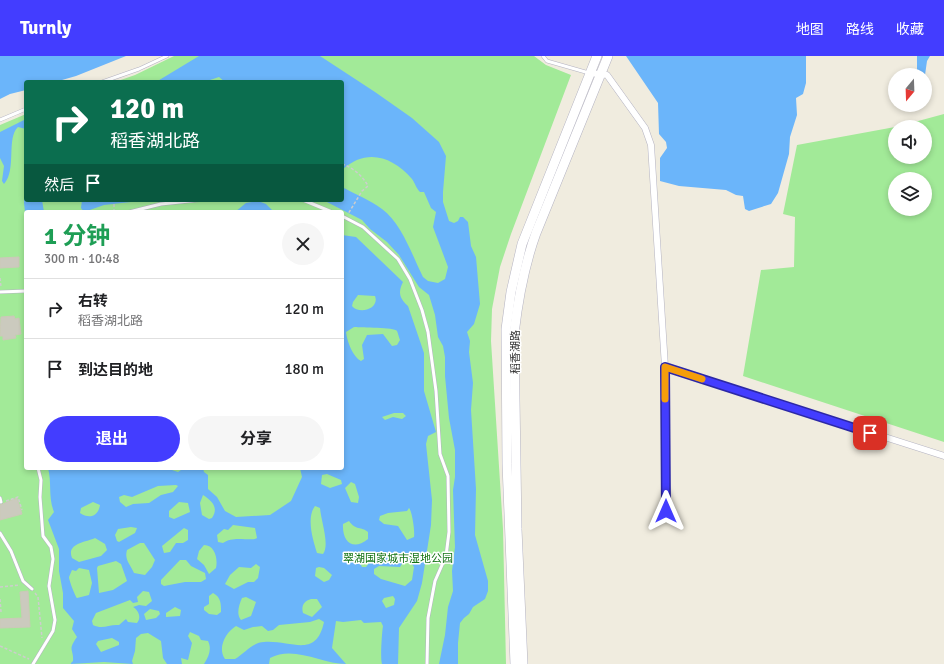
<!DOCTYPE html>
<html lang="zh">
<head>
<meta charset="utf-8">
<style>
	body { margin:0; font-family:Signika,"Noto Sans SC",sans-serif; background:#f6f6f6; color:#202124; height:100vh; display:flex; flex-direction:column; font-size:15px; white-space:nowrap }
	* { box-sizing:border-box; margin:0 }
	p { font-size:13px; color:#757577 }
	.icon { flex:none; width:22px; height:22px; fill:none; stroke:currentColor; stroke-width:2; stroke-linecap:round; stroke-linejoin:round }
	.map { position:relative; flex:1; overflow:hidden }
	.details { position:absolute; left:24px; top:154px; width:320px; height:260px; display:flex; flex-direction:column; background:#fff; border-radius:4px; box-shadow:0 2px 6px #0003 }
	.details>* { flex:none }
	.top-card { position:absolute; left:24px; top:24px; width:320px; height:122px; border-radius:4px; box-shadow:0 2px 6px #0003; background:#0b6e4f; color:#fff; overflow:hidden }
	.needle { width:26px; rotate:199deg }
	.buttons { position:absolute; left:888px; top:12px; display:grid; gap:8px }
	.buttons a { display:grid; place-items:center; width:44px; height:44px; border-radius:50%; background:#fff; box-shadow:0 2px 6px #0003; font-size:20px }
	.pin { position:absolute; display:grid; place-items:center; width:34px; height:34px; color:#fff; margin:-17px; border-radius:8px; box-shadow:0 2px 6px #0006 }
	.me { position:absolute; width:44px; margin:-22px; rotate:0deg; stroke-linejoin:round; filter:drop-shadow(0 0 3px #0008) }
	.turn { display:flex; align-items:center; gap:14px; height:84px; padding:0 20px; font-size:18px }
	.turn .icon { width:52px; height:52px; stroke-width:2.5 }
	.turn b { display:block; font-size:28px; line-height:34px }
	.then { display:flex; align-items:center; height:38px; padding:0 20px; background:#0003; gap:8px; font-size:15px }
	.round { display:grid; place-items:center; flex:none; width:42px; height:42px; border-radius:21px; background:#f6f6f6 }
	.head { display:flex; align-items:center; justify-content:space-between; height:68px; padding:0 20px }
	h1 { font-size:24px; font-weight:700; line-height:30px; color:#1e9e55 }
	.cta { display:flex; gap:8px; margin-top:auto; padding:8px 20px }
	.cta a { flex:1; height:46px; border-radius:24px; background:#433dff; color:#fff; font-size:16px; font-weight:700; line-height:46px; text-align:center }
	.cta a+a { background:#f6f6f6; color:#202124 }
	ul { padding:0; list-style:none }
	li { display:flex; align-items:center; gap:12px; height:60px; padding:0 20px; border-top:1px solid #e0e0e0 }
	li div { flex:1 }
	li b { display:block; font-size:15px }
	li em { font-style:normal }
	header { display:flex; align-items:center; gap:24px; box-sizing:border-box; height:56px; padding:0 20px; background:#433dff; color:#fff }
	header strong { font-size:19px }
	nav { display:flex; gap:22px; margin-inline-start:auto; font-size:14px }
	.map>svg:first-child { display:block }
	.green { fill:#a2ea98; fill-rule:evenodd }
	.water { fill:#6bb5fa; fill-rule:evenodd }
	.building { fill:#cbcabe; stroke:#ccc9b8 }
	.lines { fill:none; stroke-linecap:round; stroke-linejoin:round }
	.lane-casing { stroke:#b4b3c2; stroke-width:4 }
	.street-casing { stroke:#b4b3c2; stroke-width:7 }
	.secondary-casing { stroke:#b4b3c2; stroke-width:10 }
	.path { stroke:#cdcdcd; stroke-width:1.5; stroke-dasharray:3 2; stroke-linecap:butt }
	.lane { stroke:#fff; stroke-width:3 }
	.street { stroke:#fff; stroke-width:6 }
	.secondary { stroke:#fff; stroke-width:9 }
	.route-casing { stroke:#2c28a6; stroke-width:10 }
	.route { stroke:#433dff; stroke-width:7 }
	.slow { stroke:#f59e0b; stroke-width:7 }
	.labels { text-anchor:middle; stroke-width:3; stroke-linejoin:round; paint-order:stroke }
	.street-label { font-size:11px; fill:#2e2e2e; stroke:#fff }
	.park-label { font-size:11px; fill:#147415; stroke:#fff }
</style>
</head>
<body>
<header>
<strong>Turnly</strong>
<nav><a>地图</a><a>路线</a><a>收藏</a></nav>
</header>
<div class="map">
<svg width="944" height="608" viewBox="0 0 944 608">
	<rect width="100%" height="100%" fill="#f0ecdf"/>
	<g class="green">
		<path d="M174 0H534L546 9 571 19 511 178 500 211 492 253 491 285 503 473 506 608H0V69L26 58V144H342V26H115L135 19ZM26 156H342V412H26Z"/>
		<path d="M944 58V386L743 320 761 214 794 211 795 161 783 158 797 89 895 71V101H925V71H896ZM895 123H925V153H895Z"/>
	</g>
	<g class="water">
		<polygon points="0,0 126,0 76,20 55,26 26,26 26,34 10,38 0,43"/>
		<path d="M199 0H320L375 36 412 62 439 86 446 100 443 136V146L449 165 454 167 458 165 460 161H463L468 166 471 190 476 201 480 248 474 268 467 276 470 285 469 296 473 327 471 354 476 433 475 479 488 525V535L485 543 473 551 469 558 464 562 460 567 458 587V608H439L445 579 448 551 453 535 452 515 455 491 453 434 455 421V394L449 362 445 320V301L443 290 438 281 435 259 429 239 419 231 399 199 387 186 370 173 362 164 323 144H342V131C355 138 370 144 382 153 402 168 412 199 423 221L428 225 438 227 445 223 448 211 433 171 436 156 431 152 424 136H420C416 132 415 127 412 123 392 100 366 92 342 114V26H225L219 21 204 26H156Z"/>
		<polygon points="626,0 806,0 806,27 803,38 796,42 797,59 790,81 789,98 778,137 771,148 749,155 745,153 743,140 736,139 726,134 679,130 660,125 660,102 667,92 666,86 659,78 658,47"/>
		<polygon points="917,0 930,0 927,5 925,19 917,19"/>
		<path d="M26 63V73L18 71C6 82 17 114 4 128L2 125 4 110 0 102V76Z"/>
		<polygon points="26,104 26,144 42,144 44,156 26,156 26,165 24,147"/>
		<polygon points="82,144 149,144 104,149 84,156 81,152"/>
		<polygon points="258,145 266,148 274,156 235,156 246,147"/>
		<path d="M342 179 356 181 403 226C398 236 399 242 408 250L424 297V335L436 376 428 380 426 388 432 444 431 469 422 527 417 545 399 572 398 608H382C380 603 382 575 383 570L381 566 364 567 361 564 343 566 336 565 332 592 346 608C322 608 294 589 270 602L269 608H204C209 600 212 593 208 585L201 584 199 580 190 576 188 580 192 587 188 604 181 602 182 608H167L163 602 161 585 148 577 141 578 136 582 135 595 132 605 133 608 104 606 70 608 73 605C74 593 67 595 77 581L72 573 74 565 63 552V537L59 515V493L48 464 54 456C48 441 52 427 48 412H173L172 414 178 416 184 412H203L204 416 208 419V433L217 441 225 455 236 461 270 459 291 445 302 421 300 412H342ZM358 239 375 240C380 253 359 259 352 250L353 246ZM354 271C362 272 394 271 397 275 398 277 399 282 400 284L397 289 392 290 383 278 367 279 362 289 364 303 361 305C353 301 347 285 346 276ZM394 357H403L406 360 402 363 393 361 385 364 382 361ZM327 418 341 424 342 428 330 432 321 428 322 419ZM351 426 355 428 359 441 358 447 351 446 345 432ZM176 429 178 430 173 436 161 439 149 447 133 448 126 451 120 446 119 441 124 439 132 441 158 430ZM203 439C212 445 219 451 212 462L209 463 202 459 200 447ZM93 446 100 449C98 461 89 463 80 457L81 452ZM179 446 188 447 190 456 174 463 169 461V455ZM315 450 320 452C321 465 330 489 323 498L317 497C313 484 306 462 315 450ZM409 452C412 455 415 475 414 481L407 484 398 470 384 468 379 464 380 460 388 457 407 455ZM349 465C356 475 361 470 368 476V483C353 495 342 486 343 468ZM233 469 255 472 257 482C251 486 234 479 223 487L218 486 217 479 224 473 228 474ZM131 471 137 472 135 477 119 486 117 485 115 479 118 473ZM184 472 188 474V484L183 487H176L170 496 164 497 162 490ZM95 482 105 488 107 494 101 500 79 506 72 502C66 487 87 486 95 482ZM140 487H144L155 504 152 511 145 519 134 517C131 509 124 504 127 494ZM204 489C215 489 218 503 216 512L209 518 204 509 197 503 199 495ZM362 494 369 499V507L366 511H362L358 503 359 497ZM405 503 410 505 414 511 412 524 405 530 381 523 374 518V513L379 510 400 511ZM180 504H186L191 510 205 517 206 523 201 526H185L164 530 161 528V524ZM116 505 121 508 127 525 113 534 99 537 97 512 98 510ZM256 508 260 511 258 522 254 526H248L234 533 225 528 230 519 239 511 251 512ZM319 511 324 512 332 519 329 524 324 526 315 520 316 512ZM79 512 89 514 92 527 89 539 77 542C75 540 69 524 69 521L72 514 76 515ZM143 535 149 536 152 545 146 550 139 549 133 551C138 554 142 561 137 567L128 566 126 563 119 569C109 568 103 574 93 569L92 565 96 557 130 544 133 547 138 546 137 541ZM213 537C221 541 221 548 221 556L217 559 209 558 204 554V551L209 548V540ZM393 540 395 543 394 549 386 552 382 545 384 542ZM246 541 256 546 251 560 241 564C236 558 239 549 242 542ZM311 543H317L322 551 312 561 303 557C301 550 304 545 311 543ZM175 551 181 554 180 560 166 561V557ZM150 553 159 555 160 558 156 562 146 564 144 558ZM319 563 324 566C316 603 292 584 264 586 253 586 244 598 235 603H225C217 592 226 576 236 570L244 574 253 571 262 570 268 575 273 574 279 569 310 566ZM112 582 119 586V589L101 596 96 588 98 585Z"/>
	</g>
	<g class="building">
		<polygon points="19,201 19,211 0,212 0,202"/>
		<polygon points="14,260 15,263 19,262 21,278 15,279 16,282 3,284 3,280 0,280 1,261"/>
		<polygon points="17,442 22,458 0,464 0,449"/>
		<polygon points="28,535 30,571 0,572 0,563 22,562 20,536"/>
	</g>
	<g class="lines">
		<defs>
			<g id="lane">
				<polyline points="543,0 547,5 589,17"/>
				<polyline points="102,26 139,13 167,0"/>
				<polyline points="0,64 26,53"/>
				<polyline points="303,144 332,156"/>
				<polyline points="129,156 161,148 199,144"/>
				<polyline points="342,160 363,171 398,203 410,223 422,254 428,276 436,335 440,398 448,420 449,476 446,500 435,525 428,562 427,608"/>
				<polyline points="0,236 26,235"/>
				<polyline points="0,442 1,446"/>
				<polyline points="0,477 11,495 23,525 32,533"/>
				<polyline points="33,608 53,575 55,564 49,530 53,503 51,491 43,480 40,441 41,424 38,412"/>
			</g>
			<g id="street">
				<polyline points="590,17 607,19 645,72 651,89 665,311 666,455"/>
				<polyline points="665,311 944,400"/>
			</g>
			<g id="secondary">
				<polyline points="515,608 507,408 506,273 511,236 522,188 597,0"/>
				<path d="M523 608 517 473 514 278C518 243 524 210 536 177L608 0"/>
			</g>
		</defs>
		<use href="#lane" class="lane-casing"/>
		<use href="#street" class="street-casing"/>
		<use href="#secondary" class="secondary-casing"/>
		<g class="path">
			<path d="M342 108C352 111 363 120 368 130L362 135 348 158"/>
			<polyline points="114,156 114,144"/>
			<polyline points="0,222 1,231"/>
			<polyline points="6,445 18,441 22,454"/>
			<polyline points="0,531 20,529"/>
			<polyline points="35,537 38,541 42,582"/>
			<polyline points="0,543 1,556"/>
			<polyline points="0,590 29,603"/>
		</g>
		<use href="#lane" class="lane"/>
		<use href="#street" class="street"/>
		<use href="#secondary" class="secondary"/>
	</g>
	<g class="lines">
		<defs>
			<polyline id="route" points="666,455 665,311 870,377"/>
		</defs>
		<use href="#route" class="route-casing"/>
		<use href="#route" class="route"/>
		<polyline class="slow" points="665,343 665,311 702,323"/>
	</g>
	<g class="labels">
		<g class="street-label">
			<text transform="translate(515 296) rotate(-90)" y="4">稻香湖路</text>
		</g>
		<g class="park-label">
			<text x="398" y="506">翠湖国家城市湿地公园</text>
		</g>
	</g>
</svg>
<div class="buttons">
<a><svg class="needle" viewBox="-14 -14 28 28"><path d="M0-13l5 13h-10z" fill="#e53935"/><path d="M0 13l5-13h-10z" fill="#757577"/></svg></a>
<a><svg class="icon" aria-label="sound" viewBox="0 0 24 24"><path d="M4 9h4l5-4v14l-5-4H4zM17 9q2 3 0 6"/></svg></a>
<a><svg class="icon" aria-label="layers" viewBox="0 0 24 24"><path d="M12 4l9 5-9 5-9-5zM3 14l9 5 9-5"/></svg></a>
</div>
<div class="pin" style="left:870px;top:377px;background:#d93025"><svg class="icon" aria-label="arrive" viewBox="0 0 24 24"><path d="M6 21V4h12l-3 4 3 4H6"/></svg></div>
<svg class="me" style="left:666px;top:455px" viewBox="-20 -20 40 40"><path d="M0-17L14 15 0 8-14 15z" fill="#433dff" stroke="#fff" stroke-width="4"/></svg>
<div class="top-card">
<div class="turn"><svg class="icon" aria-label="right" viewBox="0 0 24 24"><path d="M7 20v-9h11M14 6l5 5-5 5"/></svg><div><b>120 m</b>稻香湖北路</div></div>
<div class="then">然后<svg class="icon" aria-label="arrive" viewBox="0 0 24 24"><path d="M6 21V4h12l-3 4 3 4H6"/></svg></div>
</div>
<section class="details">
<div class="head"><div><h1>1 分钟</h1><p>300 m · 10:48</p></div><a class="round"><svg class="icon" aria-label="close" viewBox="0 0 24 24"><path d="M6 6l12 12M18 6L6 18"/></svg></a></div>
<ul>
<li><svg class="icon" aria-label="right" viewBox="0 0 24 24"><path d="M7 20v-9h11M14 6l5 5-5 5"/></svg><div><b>右转</b><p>稻香湖北路</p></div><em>120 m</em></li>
<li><svg class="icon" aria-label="arrive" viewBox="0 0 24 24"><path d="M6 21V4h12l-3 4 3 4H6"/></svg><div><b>到达目的地</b></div><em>180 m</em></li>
</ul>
<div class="cta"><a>退出</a><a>分享</a></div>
</section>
</div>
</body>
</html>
